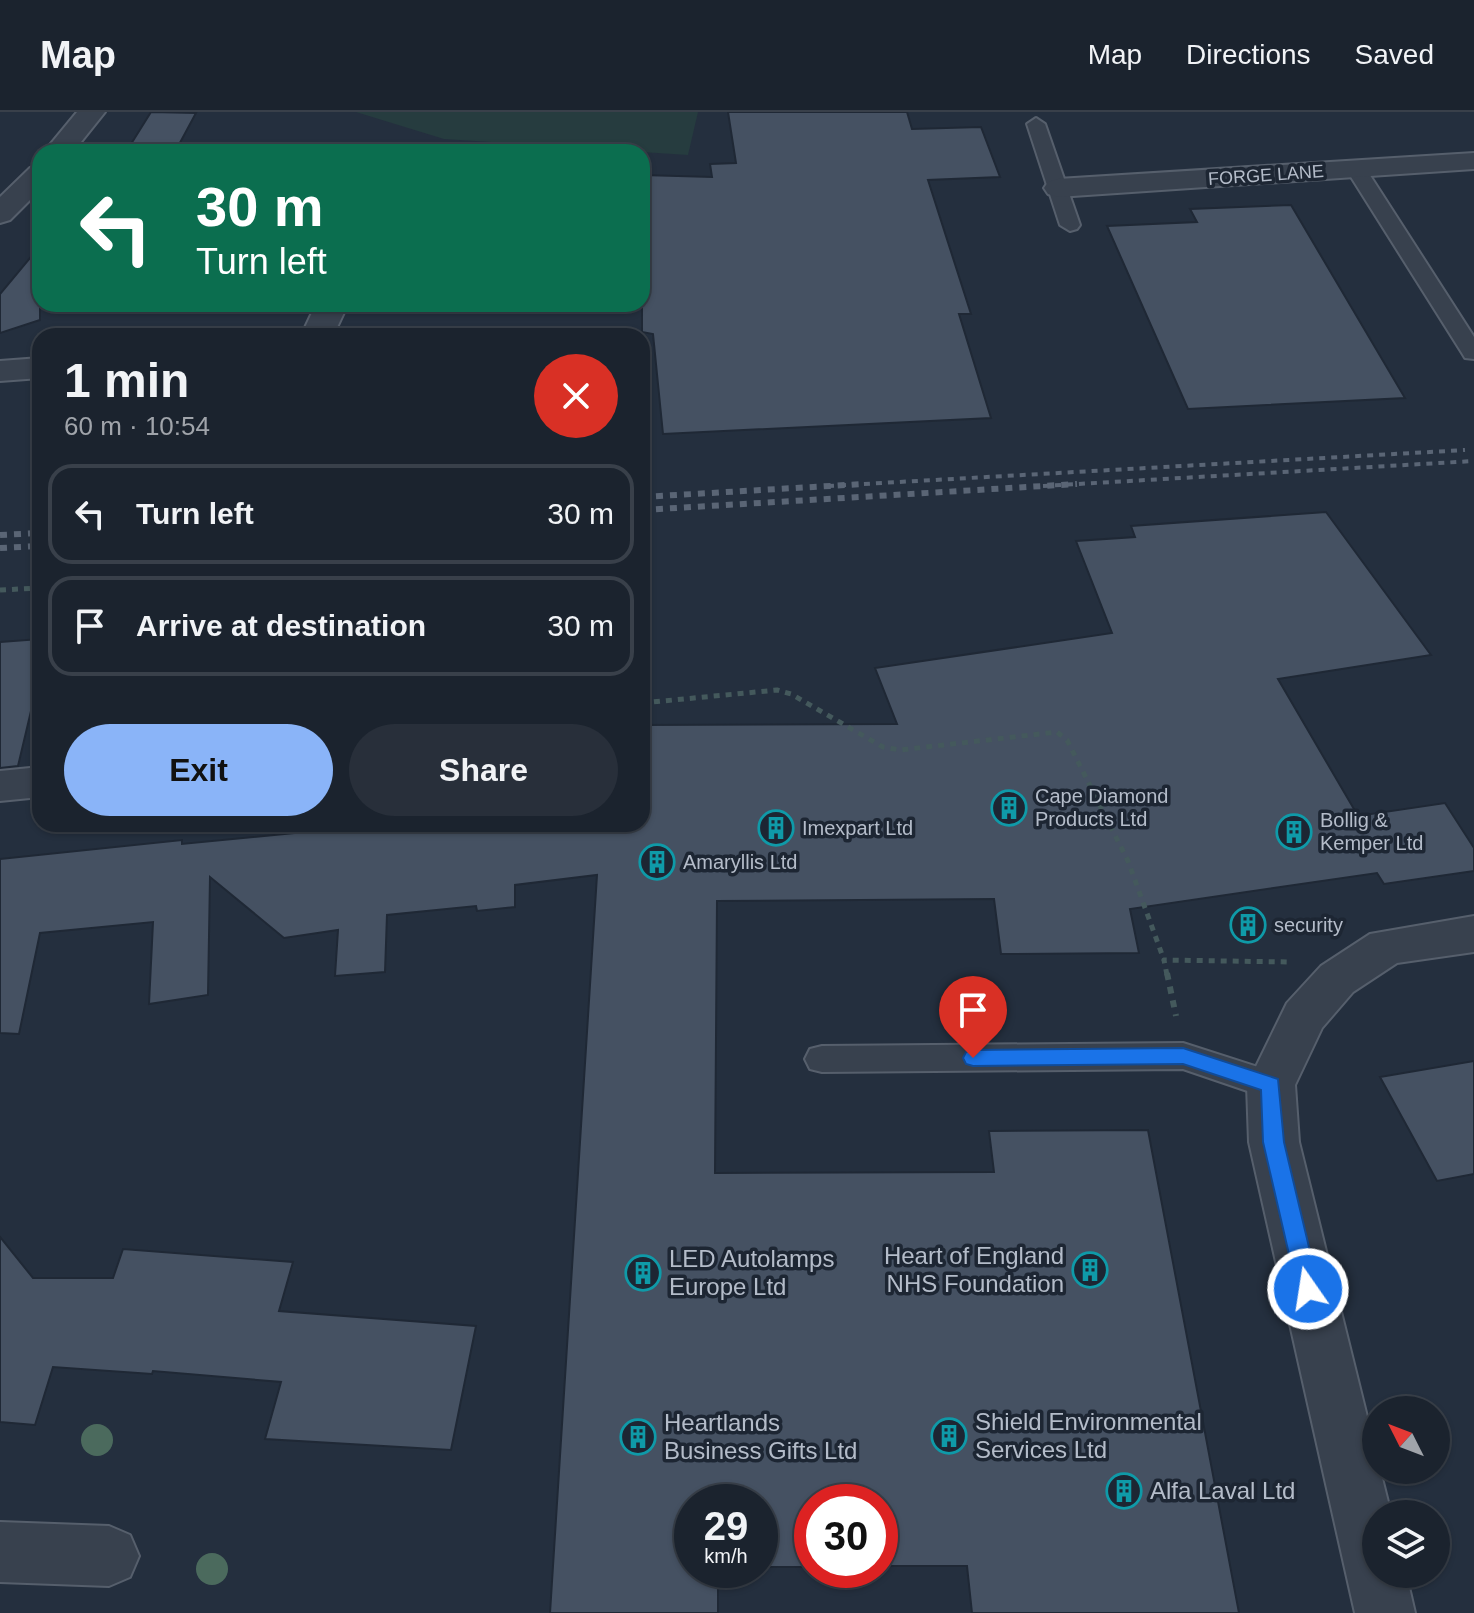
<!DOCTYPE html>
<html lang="en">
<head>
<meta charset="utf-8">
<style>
	body { margin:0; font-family:Helvetica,sans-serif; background:#282f3a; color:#f1f3f6; height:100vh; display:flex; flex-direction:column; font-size:30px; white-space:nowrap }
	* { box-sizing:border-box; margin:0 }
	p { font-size:26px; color:#a0a4aa }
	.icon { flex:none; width:44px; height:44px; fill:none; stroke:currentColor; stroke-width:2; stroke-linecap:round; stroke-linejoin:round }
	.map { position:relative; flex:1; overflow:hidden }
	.panel { position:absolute; left:32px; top:216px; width:618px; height:504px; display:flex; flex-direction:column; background:#1b232e; border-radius:24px; box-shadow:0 2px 6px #0004,0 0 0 2px #39404a }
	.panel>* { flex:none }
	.hud { position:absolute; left:32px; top:32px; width:618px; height:168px; border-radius:24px; box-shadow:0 2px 6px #0004,0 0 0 2px #39404a; background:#0b6e4f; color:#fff; overflow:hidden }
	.needle { width:52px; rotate:312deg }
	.tools { position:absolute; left:1362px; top:1284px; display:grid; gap:16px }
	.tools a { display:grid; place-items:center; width:88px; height:88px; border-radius:50%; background:#1b232e; box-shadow:0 2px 6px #0004,0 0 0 2px #39404a; font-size:40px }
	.speed { position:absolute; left:674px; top:1372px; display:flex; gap:16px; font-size:40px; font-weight:700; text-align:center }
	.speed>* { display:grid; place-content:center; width:104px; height:104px; border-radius:50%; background:#1b232e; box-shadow:0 2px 6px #0004,0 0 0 2px #39404a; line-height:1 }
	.speed small { font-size:20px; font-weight:400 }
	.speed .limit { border:12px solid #d22; background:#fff; color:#111 }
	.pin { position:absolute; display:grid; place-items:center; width:68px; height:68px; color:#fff; margin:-82px -34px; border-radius:50% 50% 50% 0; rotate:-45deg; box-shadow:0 0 8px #0007 }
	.pin .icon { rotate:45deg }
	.me { position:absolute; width:88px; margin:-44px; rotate:347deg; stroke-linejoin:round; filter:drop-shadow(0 0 6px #0008) }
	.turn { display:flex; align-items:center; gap:28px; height:168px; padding:0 32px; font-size:36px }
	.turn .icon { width:104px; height:104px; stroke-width:2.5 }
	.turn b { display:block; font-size:56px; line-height:68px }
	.round { display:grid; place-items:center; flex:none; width:84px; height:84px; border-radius:42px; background:#282f3a }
	.overview { display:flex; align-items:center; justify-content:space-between; height:136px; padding:0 32px }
	h1 { font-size:48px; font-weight:800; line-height:60px }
	.primary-button { display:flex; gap:16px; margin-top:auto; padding:16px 32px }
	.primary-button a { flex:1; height:92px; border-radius:48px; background:#8ab4f8; color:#111; font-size:32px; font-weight:800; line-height:92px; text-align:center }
	.primary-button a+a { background:#282f3a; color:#f1f3f6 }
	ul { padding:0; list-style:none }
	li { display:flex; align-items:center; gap:24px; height:100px; margin:0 16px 12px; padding:0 16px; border:4px solid #39404a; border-radius:24px }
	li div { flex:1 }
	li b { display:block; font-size:30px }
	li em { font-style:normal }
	header { display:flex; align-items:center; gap:48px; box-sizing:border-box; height:112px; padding:0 40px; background:#1b232e; border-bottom:2px solid #39404a }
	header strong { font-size:38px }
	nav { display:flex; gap:44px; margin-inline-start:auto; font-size:28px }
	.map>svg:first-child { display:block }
	.green { fill:#263c3f }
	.building { fill:#455162; stroke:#1f2835; stroke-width:2 }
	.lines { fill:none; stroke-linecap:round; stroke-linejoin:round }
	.lane-casing { stroke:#565f6c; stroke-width:4 }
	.street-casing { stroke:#565f6c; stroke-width:4 }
	.path-far1 { stroke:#44595c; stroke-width:5; stroke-dasharray:6 6; stroke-linecap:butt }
	.path { stroke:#44595c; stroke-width:6; stroke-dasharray:7 7; stroke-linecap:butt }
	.lane { fill:#38414e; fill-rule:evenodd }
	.street { fill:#38414e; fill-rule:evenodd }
	.rail-far1 { stroke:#5a6575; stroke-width:4; stroke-dasharray:6 6; stroke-linecap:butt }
	.rail { stroke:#5a6575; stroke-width:6; stroke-dasharray:7 7; stroke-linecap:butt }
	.tree { fill:#4b6a5d }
	.route { fill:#1a73e8; stroke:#114b97; stroke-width:2 }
	.labels { text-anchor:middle; stroke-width:7; stroke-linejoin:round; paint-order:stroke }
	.far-street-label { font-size:18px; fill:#b4bcc9; stroke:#1d2633 }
	.poi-label { font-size:20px; fill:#b4bcc9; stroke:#1d2633; text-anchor:start }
	.near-poi-label { font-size:24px; fill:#b4bcc9; stroke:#1d2633; text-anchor:start }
</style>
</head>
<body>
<header>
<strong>Map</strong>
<nav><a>Map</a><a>Directions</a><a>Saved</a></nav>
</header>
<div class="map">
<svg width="1474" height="1501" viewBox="0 0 1474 1501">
	<rect width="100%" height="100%" fill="#242f3e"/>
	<polygon class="green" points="356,0 698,0 688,43 444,27"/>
	<g class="building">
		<polygon points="151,0 196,1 175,40 126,40"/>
		<polygon points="728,0 907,0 912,17 981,15 1000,65 928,68 971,202 959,202 991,306 663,322 653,222 642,220 642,63 712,65 710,52 736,51"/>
		<polygon points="1291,93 1405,286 1188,297 1107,114 1197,110 1190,97"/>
		<polygon points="40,134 40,208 0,221 0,182"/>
		<polygon points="1326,400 1431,543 1278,567 1358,704 1445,691 1474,736 1474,759 1384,772 1377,761 1130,797 1139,841 1001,842 994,787 717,789 715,1061 994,1060 989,1019 1148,1018 1239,1501 972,1501 967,1454 880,1454 880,1390 812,1390 812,1455 760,1455 760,1390 692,1390 692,1458 718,1458 718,1501 550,1501 597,763 515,773 515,795 477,799 476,794 387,803 385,860 335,864 338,818 284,826 210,765 208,883 149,892 153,810 40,821 19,922 0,921 0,747 182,728 182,732 386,712 642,712 642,613 897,612 875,556 1112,521 1076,429 1135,425 1131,414"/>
		<polygon points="40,527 40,561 18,654 0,656 0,530"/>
		<polygon points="1474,949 1474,1062 1437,1069 1380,965"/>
		<polygon points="0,1125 33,1166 113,1166 123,1137 293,1150 279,1199 476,1214 451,1338 265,1327 281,1270 153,1259 152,1262 53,1255 35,1313 0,1310"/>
	</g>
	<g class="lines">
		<defs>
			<g id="lane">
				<polygon points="1036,6 1045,12 1080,113 1077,117 1070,119 1060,113 1027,12"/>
				<polygon points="485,34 536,34 546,40 475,40"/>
				<polygon points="1356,51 1366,57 1474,225 1474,247 1465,246 1462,241 1346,57"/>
				<polygon points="1183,931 1283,963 1288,973 1283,983 1271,987 1183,957 822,960 810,957 805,947 810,937 822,934"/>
			</g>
			<g id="street">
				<polygon points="77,0 105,0 73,40 44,40"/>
				<polygon points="1474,41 1474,57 1058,85 1048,82 1044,76 1048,70 1058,67"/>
				<polygon points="40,53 40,78 10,108 0,111 0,85 30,56"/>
				<polygon points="316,192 348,192 333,224 301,224"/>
				<polygon points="40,246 40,266 0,269 0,249"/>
				<polygon points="40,655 40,685 0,689 0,659"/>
				<polygon points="1474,804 1474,840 1397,851 1353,880 1322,916 1295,973 1299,1030 1376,1341 1376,1358 1380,1358 1391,1402 1376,1402 1376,1462 1406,1462 1415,1501 1355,1501 1249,1030 1247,973 1287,891 1321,854 1370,822"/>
				<polygon points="0,1410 109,1414 130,1423 139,1444 130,1465 109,1474 0,1470"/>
			</g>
		</defs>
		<use href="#lane" class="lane-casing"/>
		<use href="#street" class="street-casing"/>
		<g class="path-far1">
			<polyline points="0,478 40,476"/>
			<polyline points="642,591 777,578 791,582 883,635 900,638 1057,620 1067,628 1128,749 1164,848"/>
			<polyline points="1167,863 1164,848 1289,850"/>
		</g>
		<polyline class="path" points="1167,861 1176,904"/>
		<use href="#lane" class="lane"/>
		<use href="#street" class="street"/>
		<g class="rail-far1">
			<polyline points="828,374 1465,338"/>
			<polyline points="1043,374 1474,349"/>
		</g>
		<g class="rail">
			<polyline points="642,385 863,372"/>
			<polyline points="642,398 1077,372"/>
			<polyline points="0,423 40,421"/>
			<polyline points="0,436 40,434"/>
		</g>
	</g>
	<g class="tree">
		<circle cx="97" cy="1328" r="16"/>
		<circle cx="212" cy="1457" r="16"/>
	</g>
	<polygon class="route" points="1183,936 1278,967 1284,1030 1319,1177 1316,1184 1308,1187 1301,1184 1297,1177 1263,1030 1261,978 1183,952 973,954 966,952 963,946 966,940 973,938"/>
	<defs>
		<symbol id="building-ring" viewBox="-11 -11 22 22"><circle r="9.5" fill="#1d2633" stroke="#0f9aa8" stroke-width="1.5"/><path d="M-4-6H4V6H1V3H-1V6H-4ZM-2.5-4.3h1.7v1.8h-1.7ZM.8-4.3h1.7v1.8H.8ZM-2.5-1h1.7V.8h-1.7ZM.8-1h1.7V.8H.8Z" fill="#0f9aa8"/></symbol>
	</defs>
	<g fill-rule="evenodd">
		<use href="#building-ring" x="989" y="676" width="40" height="40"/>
		<use href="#building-ring" x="756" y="696" width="40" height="40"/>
		<use href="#building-ring" x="1274" y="700" width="40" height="40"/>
		<use href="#building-ring" x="637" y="730" width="40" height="40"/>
		<use href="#building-ring" x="1228" y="793" width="40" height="40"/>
		<use href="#building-ring" x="1070" y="1138" width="40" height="40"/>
		<use href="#building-ring" x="623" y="1141" width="40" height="40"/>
		<use href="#building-ring" x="929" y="1304" width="40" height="40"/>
		<use href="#building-ring" x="618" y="1305" width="40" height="40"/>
		<use href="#building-ring" x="1104" y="1359" width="40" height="40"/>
	</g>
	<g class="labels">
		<g class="far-street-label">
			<text transform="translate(1266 63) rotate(-4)" y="6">FORGE LANE</text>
		</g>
		<g class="poi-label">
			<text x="1035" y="691">Cape Diamond<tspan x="1035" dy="23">Products Ltd</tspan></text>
			<text x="1320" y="715">Bollig &amp;<tspan x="1320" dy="23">Kemper Ltd</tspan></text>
			<text x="802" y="723">Imexpart Ltd</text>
			<text x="683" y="757">Amaryllis Ltd</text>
			<text x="1274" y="820">security</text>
		</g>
		<g class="near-poi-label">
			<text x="1064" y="1152" text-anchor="end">Heart of England<tspan x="1064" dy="28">NHS Foundation</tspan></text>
			<text x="669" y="1155">LED Autolamps<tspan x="669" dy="28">Europe Ltd</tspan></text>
			<text x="975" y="1318">Shield Environmental<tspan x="975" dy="28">Services Ltd</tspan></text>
			<text x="664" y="1319">Heartlands<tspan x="664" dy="28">Business Gifts Ltd</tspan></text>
			<text x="1150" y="1387">Alfa Laval Ltd</text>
		</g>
	</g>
</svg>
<div class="tools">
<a><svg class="needle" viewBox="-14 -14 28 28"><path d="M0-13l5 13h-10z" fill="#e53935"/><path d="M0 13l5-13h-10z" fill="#a0a4aa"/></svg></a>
<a><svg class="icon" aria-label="layers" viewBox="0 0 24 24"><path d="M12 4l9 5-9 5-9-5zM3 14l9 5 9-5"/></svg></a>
</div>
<div class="speed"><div>29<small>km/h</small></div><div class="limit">30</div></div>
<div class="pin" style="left:973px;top:946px;background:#d93025"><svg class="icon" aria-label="arrive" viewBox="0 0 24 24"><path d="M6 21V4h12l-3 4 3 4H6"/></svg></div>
<svg class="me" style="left:1308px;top:1177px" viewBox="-20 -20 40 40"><circle r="17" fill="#1a73e8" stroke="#fff" stroke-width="3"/><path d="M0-11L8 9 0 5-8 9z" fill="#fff"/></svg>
<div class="hud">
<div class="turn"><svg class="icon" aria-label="left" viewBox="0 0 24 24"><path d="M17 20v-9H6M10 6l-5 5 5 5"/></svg><div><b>30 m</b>Turn left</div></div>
</div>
<section class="panel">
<div class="overview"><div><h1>1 min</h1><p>60 m · 10:54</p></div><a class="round" style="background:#d93025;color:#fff"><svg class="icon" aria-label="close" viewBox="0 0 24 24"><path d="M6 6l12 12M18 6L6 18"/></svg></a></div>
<ul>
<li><svg class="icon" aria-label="left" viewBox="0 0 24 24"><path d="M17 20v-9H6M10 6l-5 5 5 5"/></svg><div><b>Turn left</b></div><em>30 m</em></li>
<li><svg class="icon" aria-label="arrive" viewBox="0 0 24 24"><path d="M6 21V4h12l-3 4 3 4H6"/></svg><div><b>Arrive at destination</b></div><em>30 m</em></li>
</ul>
<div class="primary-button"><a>Exit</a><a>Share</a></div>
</section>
</div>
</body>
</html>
